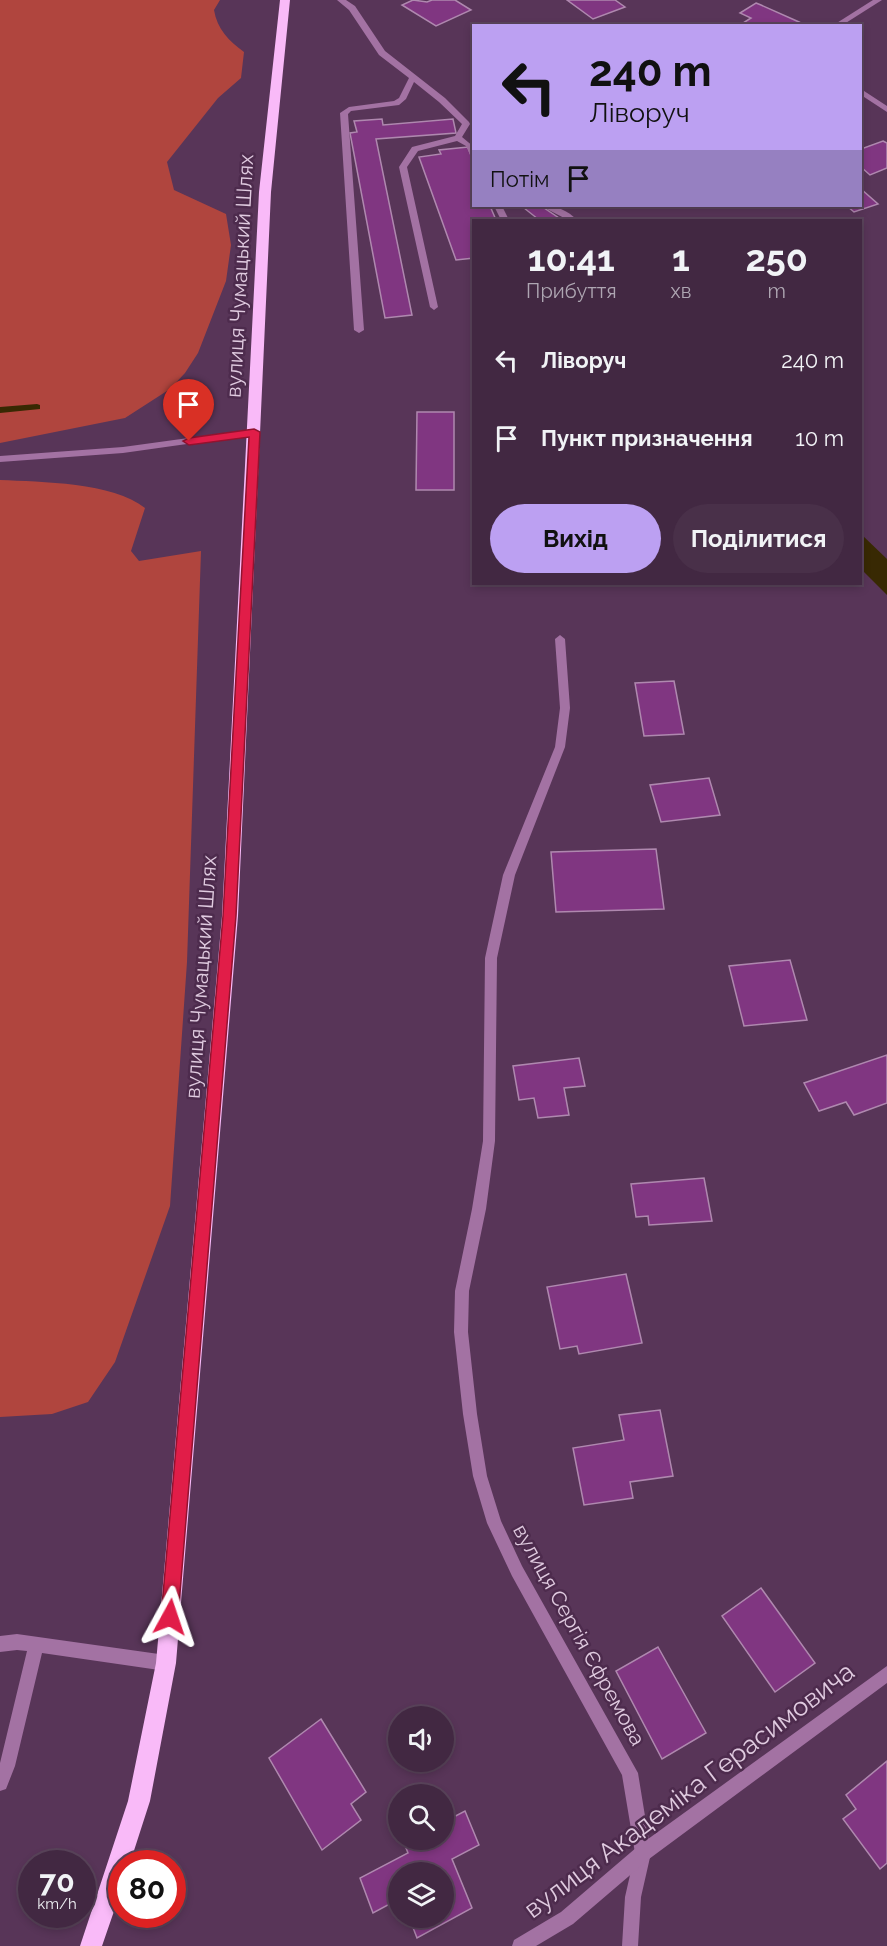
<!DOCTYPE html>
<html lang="uk">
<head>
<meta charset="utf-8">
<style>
	body { margin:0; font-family:Raleway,sans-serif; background:#493049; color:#f1f3f6; height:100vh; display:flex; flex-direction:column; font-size:22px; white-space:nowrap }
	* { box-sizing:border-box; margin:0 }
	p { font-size:20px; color:#aea6b2 }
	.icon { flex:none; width:33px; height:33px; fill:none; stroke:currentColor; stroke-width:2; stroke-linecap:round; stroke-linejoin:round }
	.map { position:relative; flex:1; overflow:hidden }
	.side { position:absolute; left:472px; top:219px; width:390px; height:366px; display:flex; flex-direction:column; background:#422842; border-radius:0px; box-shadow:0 3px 9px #0003,0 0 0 2px #5a445b }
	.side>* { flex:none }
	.banner { position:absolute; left:472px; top:24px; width:390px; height:183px; border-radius:0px; box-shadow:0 3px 9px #0003,0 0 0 2px #5a445b; background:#bca0f2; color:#111; overflow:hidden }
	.tools { position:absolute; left:388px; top:1706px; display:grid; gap:12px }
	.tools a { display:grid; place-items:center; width:66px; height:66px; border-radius:50%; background:#422842; box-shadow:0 3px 9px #0003,0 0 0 2px #5a445b; font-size:30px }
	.speed { position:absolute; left:18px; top:1850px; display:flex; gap:12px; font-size:30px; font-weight:700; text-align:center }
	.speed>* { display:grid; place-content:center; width:78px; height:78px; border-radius:50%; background:#422842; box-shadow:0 3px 9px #0003,0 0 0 2px #5a445b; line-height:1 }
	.speed small { font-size:15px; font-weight:400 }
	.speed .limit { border:9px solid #d22; background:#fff; color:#111 }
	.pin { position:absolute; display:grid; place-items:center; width:51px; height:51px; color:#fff; margin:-62px -26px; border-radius:50% 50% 50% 0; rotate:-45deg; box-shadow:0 0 6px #0007 }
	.pin .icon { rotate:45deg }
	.me { position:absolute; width:66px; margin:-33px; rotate:5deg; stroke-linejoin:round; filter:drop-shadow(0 0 4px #0008) }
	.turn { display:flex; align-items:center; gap:21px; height:126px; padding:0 18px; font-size:27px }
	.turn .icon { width:78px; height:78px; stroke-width:2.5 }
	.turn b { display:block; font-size:42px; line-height:51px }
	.then { display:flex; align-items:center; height:57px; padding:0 18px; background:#0003; gap:12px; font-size:22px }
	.eta { display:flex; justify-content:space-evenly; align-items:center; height:102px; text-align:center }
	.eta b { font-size:36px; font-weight:700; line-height:42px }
	.primary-button { display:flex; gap:12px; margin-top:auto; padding:12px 18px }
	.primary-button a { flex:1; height:69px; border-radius:36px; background:#bca0f2; color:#111; font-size:24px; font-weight:700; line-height:69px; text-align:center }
	.primary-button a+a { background:#493049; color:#f1f3f6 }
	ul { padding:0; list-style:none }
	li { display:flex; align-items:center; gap:18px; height:78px; padding:0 18px }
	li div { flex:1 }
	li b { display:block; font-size:22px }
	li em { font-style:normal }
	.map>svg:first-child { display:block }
	.forest { fill:#b0453e }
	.water { fill:#382903 }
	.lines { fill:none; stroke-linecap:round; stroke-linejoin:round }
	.stream { fill:#382903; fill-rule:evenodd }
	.building { fill:#803681; stroke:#af88af; stroke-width:1.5 }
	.service { fill:#a372a3; fill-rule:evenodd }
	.minor { fill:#a372a3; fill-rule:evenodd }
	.tertiary { fill:#a372a3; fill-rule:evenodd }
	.trunk { fill:#f9baf8; fill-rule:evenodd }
	.route { fill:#e11d48; stroke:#92132f; stroke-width:1.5 }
	.labels { text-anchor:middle; stroke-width:5; stroke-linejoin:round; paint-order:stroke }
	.street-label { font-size:21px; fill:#e0cbe0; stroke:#4d2b4d }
	.near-street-label { font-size:26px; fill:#e0cbe0; stroke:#4d2b4d }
</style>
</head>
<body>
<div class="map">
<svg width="887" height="1946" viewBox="0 0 887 1946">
	<rect width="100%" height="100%" fill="#583558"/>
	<g class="forest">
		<path d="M0 0H220L214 10C217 29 229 41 244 52L241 78 218 98 167 162 174 190 226 214 231 245 226 281 198 353 185 373 170 389 125 418 0 443Z"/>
		<path d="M0 480C41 482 113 482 145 508L131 551 139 561 201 551 187 962 170 1206 115 1362 88 1402 52 1414 0 1417Z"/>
	</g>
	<polygon class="water" points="861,534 887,559 887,595 861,569"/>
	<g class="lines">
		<polygon class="stream" points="37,404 40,405 40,409 0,413 0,407"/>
	</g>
	<g class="building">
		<polygon points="413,0 427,2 432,0 455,0 471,10 436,26 402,5"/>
		<polygon points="567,0 615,0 625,7 593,19"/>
		<polygon points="756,3 761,5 799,22 793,26 747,26 743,23 751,18 740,13"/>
		<polygon points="382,119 383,125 453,119 456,133 376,139 412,315 385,318 350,133 357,132 354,121"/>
		<polygon points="883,141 887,143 887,168 870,175 861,167 861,149"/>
		<polygon points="468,147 474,164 474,206 490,206 496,220 474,220 474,258 456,260 419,157 441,154 439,150"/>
		<polygon points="861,189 878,204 854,212 847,206 861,206"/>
		<polygon points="528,206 541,206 562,220 536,220 538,219 524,208"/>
		<polygon points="417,412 454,412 454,490 416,490"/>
		<polygon points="674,681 684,734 644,736 635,683"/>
		<polygon points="709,778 720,815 661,822 650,785"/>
		<polygon points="656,849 664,909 556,912 551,852"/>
		<polygon points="790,960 807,1020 744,1026 729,966"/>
		<polygon points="887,1055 887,1103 854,1115 846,1102 819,1111 804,1083"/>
		<polygon points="579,1058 585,1086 564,1088 569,1115 538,1118 534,1098 519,1100 513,1066"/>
		<polygon points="704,1178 712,1221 649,1225 648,1216 636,1217 631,1184"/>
		<polygon points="626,1274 642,1343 579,1354 577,1346 560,1349 547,1287"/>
		<polygon points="660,1410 673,1476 630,1482 633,1498 584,1505 573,1448 624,1440 619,1415"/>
		<polygon points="761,1588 815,1663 775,1692 722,1616"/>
		<polygon points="658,1647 706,1733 662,1759 616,1671"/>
		<polygon points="321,1719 366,1792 351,1804 361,1820 322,1850 269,1758"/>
		<polygon points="887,1761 887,1863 880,1869 843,1819 856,1809 846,1795"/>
		<polygon points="465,1811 479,1845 452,1859 472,1908 417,1938 409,1917 444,1917 444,1872 399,1872 399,1899 373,1913 360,1878 408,1853 404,1843 412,1839 444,1839 444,1822"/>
	</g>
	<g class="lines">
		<g class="service">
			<polygon points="337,0 346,0 355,6 385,51 445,98 469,122 470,124 462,137 474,147 474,157 471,157 466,146 457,141 418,151 407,167 438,307 434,310 430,307 399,167 412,147 455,136 462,124 439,102 414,82 406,99 399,105 351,111 348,114 364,330 359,333 354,330 340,113 349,107 394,101 399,98 409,78 379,55 349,10"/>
			<polygon points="494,206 502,206 509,220 501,220"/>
			<path d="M541 206C555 205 567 210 577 220H568Z"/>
			<polygon points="254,429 257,430 257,434 123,453 0,462 0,456 123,447"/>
			<polygon points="17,1634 166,1655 171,1658 174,1663 171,1668 166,1671 42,1653 15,1766 6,1789 0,1791 0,1763 27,1651 17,1650 0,1652 0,1636"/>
		</g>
		<g class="minor">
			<polygon points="873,0 882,0 841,26 832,26"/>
			<polygon points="861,89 887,106 887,112 861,95"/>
			<polygon points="560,635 565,639 570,708 565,747 515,875 497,958 495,1141 486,1209 469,1291 468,1332 477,1414 487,1476 501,1521 522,1566 638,1773 651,1853 641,1897 638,1946 622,1946 625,1897 635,1853 622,1775 512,1576 487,1523 473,1476 463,1414 454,1332 455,1291 472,1209 483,1141 485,958 503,875 555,747 560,708 555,639"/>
		</g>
		<polygon class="tertiary" points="887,1666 887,1683 649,1859 573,1924 536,1946 512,1946 514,1940 561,1912 637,1847"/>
		<polygon class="trunk" points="280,0 290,0 271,192 238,916 176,1663 150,1801 130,1863 122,1863 122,1888 102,1946 80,1946 128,1801 156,1663 222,916 259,192"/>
	</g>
	<polygon class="route" points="254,429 260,432 236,916 178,1617 176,1623 170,1625 164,1623 161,1617 223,916 249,437 189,445 183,441 189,438"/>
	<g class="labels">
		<g class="street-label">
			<text transform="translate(240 276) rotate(-87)" y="7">вулиця Чумацький Шлях</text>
			<text transform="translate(201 977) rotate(-86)" y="7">вулиця Чумацький Шлях</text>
			<text transform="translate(579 1635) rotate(61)" y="7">вулиця Сергія Єфремова</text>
		</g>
		<g class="near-street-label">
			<text transform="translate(689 1790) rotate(-37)" y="9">вулиця Академіка Герасимовича</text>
		</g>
	</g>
</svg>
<div class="tools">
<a><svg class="icon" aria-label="sound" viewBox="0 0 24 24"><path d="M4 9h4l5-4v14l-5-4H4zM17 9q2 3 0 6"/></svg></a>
<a><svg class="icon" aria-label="search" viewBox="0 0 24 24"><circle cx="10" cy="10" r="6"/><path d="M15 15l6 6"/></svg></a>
<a><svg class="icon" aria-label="layers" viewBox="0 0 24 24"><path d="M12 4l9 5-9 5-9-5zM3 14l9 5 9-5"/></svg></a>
</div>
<div class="speed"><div>70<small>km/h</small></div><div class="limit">80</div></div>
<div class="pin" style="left:189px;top:441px;background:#d93025"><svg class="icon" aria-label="arrive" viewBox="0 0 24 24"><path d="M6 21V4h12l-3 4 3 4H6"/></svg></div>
<svg class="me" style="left:170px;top:1617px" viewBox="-20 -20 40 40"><path d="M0-17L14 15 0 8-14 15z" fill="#e11d48" stroke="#fff" stroke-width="4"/></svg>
<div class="banner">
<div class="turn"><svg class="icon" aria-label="left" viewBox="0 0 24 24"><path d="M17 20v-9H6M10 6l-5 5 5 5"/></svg><div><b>240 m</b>Ліворуч</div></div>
<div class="then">Потім<svg class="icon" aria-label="arrive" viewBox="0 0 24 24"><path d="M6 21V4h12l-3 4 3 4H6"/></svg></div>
</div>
<section class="side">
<div class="eta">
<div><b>10:41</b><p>Прибуття</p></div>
<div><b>1</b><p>хв</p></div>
<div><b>250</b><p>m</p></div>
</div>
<ul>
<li><svg class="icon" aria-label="left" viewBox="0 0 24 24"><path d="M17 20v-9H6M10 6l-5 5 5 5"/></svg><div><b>Ліворуч</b></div><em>240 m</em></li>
<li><svg class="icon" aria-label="arrive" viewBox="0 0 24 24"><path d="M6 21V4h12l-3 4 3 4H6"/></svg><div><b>Пункт призначення</b></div><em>10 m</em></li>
</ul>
<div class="primary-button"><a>Вихід</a><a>Поділитися</a></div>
</section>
</div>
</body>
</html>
